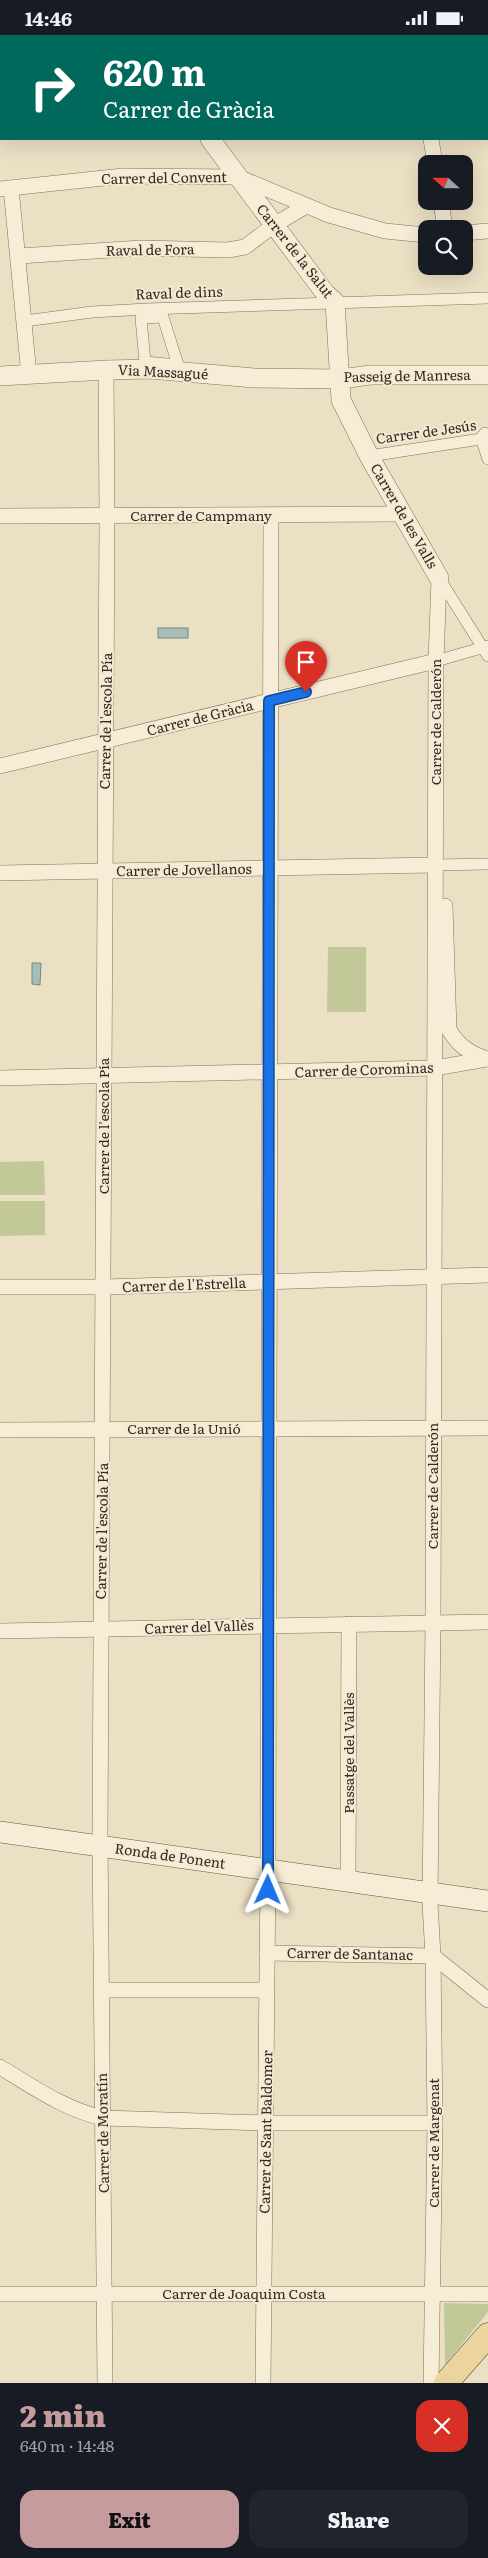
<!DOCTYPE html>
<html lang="en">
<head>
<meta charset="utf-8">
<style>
	body { margin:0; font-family:Literata,serif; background:#20242c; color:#f1f3f6; height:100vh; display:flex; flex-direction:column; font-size:19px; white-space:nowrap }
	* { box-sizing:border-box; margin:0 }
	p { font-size:16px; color:#9ea1a6 }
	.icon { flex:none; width:28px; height:28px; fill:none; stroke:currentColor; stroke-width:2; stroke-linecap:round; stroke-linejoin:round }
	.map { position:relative; height:2348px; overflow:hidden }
	.side { display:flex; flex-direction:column; background:#171b24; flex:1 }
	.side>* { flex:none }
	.hud { position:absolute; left:0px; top:0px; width:489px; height:105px; box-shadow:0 5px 20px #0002; background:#00695c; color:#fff; overflow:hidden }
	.needle { width:32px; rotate:291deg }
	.tools { position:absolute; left:418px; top:120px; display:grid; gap:10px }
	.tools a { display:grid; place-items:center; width:55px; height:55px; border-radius:10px; background:#171b24; box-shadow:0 5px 20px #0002; font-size:25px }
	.pin { position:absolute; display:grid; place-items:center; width:42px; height:42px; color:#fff; margin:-51px -21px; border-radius:50% 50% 50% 0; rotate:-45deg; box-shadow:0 0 5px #0007 }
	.pin .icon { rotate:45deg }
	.me { position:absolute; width:55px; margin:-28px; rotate:1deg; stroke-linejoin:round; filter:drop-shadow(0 0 4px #0008) }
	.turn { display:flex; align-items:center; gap:18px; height:105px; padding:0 20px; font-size:22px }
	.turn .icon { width:65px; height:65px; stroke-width:2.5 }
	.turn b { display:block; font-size:35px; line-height:42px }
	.round { display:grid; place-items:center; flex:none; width:52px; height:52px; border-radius:15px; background:#20242c }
	.headline { display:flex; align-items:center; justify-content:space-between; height:85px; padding:0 20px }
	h1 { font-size:30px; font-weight:800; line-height:38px; color:#c59b9d }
	.primary-button { display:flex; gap:10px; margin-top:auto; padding:10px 20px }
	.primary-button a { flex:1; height:58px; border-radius:15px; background:#c59b9d; color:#111; font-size:20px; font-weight:800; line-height:58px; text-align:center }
	.primary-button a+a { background:#20242c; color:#f1f3f6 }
	.status { display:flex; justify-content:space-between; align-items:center; height:35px; padding:0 25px; background:#171b24; direction:ltr }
	.status svg { height:14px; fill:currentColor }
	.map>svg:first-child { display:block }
	.green { fill:#c3c899 }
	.water { fill:#a6beb7; stroke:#6d8c84 }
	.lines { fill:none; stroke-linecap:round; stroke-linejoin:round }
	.pedestrian-casing { stroke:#84715c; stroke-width:12 }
	.minor-casing { stroke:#84715c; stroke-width:16 }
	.tertiary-casing { stroke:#84715c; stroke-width:20 }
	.secondary-casing { stroke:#66533f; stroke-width:22 }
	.primary-casing { stroke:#524030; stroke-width:25 }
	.pedestrian { stroke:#f6edd7; stroke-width:11 }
	.minor { stroke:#f6edd7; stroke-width:15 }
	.tertiary { stroke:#f6edd7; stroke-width:19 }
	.secondary { stroke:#f6edd7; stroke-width:21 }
	.primary { stroke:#ecd49e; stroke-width:24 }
	.route-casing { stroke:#114b97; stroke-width:12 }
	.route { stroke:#1a73e8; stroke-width:9 }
	.labels { text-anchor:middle; stroke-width:4; stroke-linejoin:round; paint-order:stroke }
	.street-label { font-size:14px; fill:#352a1f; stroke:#f3ead3 }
</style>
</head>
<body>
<div class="status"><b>14:46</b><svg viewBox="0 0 49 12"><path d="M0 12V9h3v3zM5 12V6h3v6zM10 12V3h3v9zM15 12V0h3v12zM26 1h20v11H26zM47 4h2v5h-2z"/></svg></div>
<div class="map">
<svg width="488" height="2348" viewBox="0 0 488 2348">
	<rect width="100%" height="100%" fill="#ebdfc4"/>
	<g class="green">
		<polygon points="328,912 366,912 366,977 327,977"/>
		<polygon points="44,1126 45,1160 0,1160 0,1127"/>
		<polygon points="0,1166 45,1166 45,1200 0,1201"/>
		<polygon points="444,2268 488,2269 488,2277 445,2330"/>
	</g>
	<g class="water">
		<rect x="158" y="593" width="30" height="10"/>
		<polygon points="32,928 41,928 40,950 32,949"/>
	</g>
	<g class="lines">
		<defs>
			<g id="pedestrian">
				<polygon points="163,282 178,330 145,327 141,283"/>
				<polyline points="25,286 92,277 147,274 488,263"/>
				<polyline points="485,398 481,403 488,424"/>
				<polyline points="369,421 488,403"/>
				<polyline points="439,543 488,621"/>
				<polyline points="436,626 488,611"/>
				<polyline points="435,830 488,829"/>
			</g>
			<g id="minor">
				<polyline points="67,0 68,1"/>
				<polyline points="343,0 343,1"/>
				<polyline points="415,0 415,1"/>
				<polyline points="372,1 375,0"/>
				<polyline points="431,104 435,129"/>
				<polyline points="11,153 29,340"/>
				<polyline points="0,154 123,141 238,142 329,180 385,196 426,200"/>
				<polyline points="441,166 445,194"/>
				<polyline points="464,198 488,196"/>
				<polyline points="19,221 141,213 228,215 245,212 274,190 306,171"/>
				<polyline points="0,481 402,479"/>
				<polyline points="0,731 436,626"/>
				<polyline points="0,838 435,830"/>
				<path d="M445 871 449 995C459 1011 469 1018 487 1024"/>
				<polyline points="0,1043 435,1033 488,1024"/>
				<polyline points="0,1252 104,1252 488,1240"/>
				<polyline points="0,1395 488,1393"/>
				<polyline points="0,1596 488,1587"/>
				<polyline points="348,1847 349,1589"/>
				<polyline points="267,1918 433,1921"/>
				<polyline points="433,1921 488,1965"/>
				<polyline points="102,1955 267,1955"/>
				<path d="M0 2032C33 2052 66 2075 103 2083L267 2088H435"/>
				<polyline points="0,2259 488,2259"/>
				<polyline points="105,2348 100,1802 107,480 106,335"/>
				<polyline points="263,2348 268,1835 271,481"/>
				<polyline points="431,2348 435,2088 433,1921 430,1868 433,1587 436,626 439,543"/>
			</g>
			<g id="tertiary">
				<polyline points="167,0 168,1"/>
				<polyline points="210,104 325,258 335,267 341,365 369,421 439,543"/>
				<polyline points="0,341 106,335 150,334 254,343 341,344 370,340 488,340"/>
			</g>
			<polyline id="secondary" points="0,1797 488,1866"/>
			<polyline id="primary" points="446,2348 488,2300"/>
		</defs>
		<use href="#pedestrian" class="pedestrian-casing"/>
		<use href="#minor" class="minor-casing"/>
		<use href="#tertiary" class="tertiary-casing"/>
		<use href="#secondary" class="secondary-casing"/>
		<use href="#primary" class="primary-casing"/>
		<use href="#pedestrian" class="pedestrian"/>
		<use href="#minor" class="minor"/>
		<use href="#tertiary" class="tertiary"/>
		<use href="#secondary" class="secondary"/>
		<use href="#primary" class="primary"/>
	</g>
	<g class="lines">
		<defs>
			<polyline id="route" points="268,1855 269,666 306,657"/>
		</defs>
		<use href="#route" class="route-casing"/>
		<use href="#route" class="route"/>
	</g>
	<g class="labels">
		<g class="street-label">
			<text transform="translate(164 143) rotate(-1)" y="5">Carrer del Convent</text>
			<text transform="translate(150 215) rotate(-1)" y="5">Raval de Fora</text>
			<text transform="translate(295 216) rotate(52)" y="5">Carrer de la Salut</text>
			<text transform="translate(179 258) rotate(-2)" y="5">Raval de dins</text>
			<text transform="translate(163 337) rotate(3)" y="5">Via Massagué</text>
			<text transform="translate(407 341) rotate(-1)" y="5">Passeig de Manresa</text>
			<text transform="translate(426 397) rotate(-8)" y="5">Carrer de Jesús</text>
			<text x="201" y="486">Carrer de Campmany</text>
			<text transform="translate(404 481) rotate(60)" y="5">Carrer de les Valls</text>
			<text transform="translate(200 683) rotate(-14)" y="5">Carrer de Gràcia</text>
			<text transform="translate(106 686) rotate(-89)" y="5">Carrer de l'escola Pía</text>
			<text transform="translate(436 687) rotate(-90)" y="5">Carrer de Calderón</text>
			<text transform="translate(184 835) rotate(-1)" y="5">Carrer de Jovellanos</text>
			<text transform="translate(364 1035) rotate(-2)" y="5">Carrer de Corominas</text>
			<text transform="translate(104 1091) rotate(-90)" y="5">Carrer de l'escola Pía</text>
			<text transform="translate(184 1250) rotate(-2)" y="5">Carrer de l'Estrella</text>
			<text x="184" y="1399">Carrer de la Unió</text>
			<text transform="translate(433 1451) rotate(-90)" y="5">Carrer de Calderón</text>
			<text transform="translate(102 1496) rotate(-89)" y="5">Carrer de l'escola Pía</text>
			<text transform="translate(199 1592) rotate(-2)" y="5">Carrer del Vallès</text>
			<text transform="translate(349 1718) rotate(-90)" y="5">Passatge del Vallès</text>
			<text transform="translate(170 1821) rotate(8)" y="5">Ronda de Ponent</text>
			<text transform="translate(350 1919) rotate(1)" y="5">Carrer de Santanac</text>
			<text transform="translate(266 2097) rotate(-89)" y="5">Carrer de Sant Baldomer</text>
			<text transform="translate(103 2098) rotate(-91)" y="5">Carrer de Moratín</text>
			<text transform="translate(434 2108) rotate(-90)" y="5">Carrer de Margenat</text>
			<text x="244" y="2264">Carrer de Joaquim Costa</text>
		</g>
	</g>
</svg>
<div class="tools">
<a><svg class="needle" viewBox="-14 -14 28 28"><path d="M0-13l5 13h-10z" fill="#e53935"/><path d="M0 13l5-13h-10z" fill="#9ea1a6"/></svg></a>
<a><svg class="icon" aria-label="search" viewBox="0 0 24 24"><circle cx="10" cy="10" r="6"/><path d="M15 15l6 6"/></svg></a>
</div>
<div class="pin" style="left:306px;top:657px;background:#d93025"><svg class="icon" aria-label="arrive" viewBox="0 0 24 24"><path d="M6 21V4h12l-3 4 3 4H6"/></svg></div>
<svg class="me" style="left:268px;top:1855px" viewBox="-20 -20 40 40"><path d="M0-17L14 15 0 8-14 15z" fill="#1a73e8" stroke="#fff" stroke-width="4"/></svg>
<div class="hud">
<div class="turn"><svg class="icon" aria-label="right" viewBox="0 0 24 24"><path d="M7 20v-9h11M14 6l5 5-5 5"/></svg><div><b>620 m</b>Carrer de Gràcia</div></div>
</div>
</div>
<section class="side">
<div class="headline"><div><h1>2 min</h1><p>640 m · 14:48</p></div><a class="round" style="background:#d93025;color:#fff"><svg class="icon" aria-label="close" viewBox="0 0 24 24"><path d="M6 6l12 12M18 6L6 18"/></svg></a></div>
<div class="primary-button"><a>Exit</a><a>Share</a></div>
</section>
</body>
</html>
